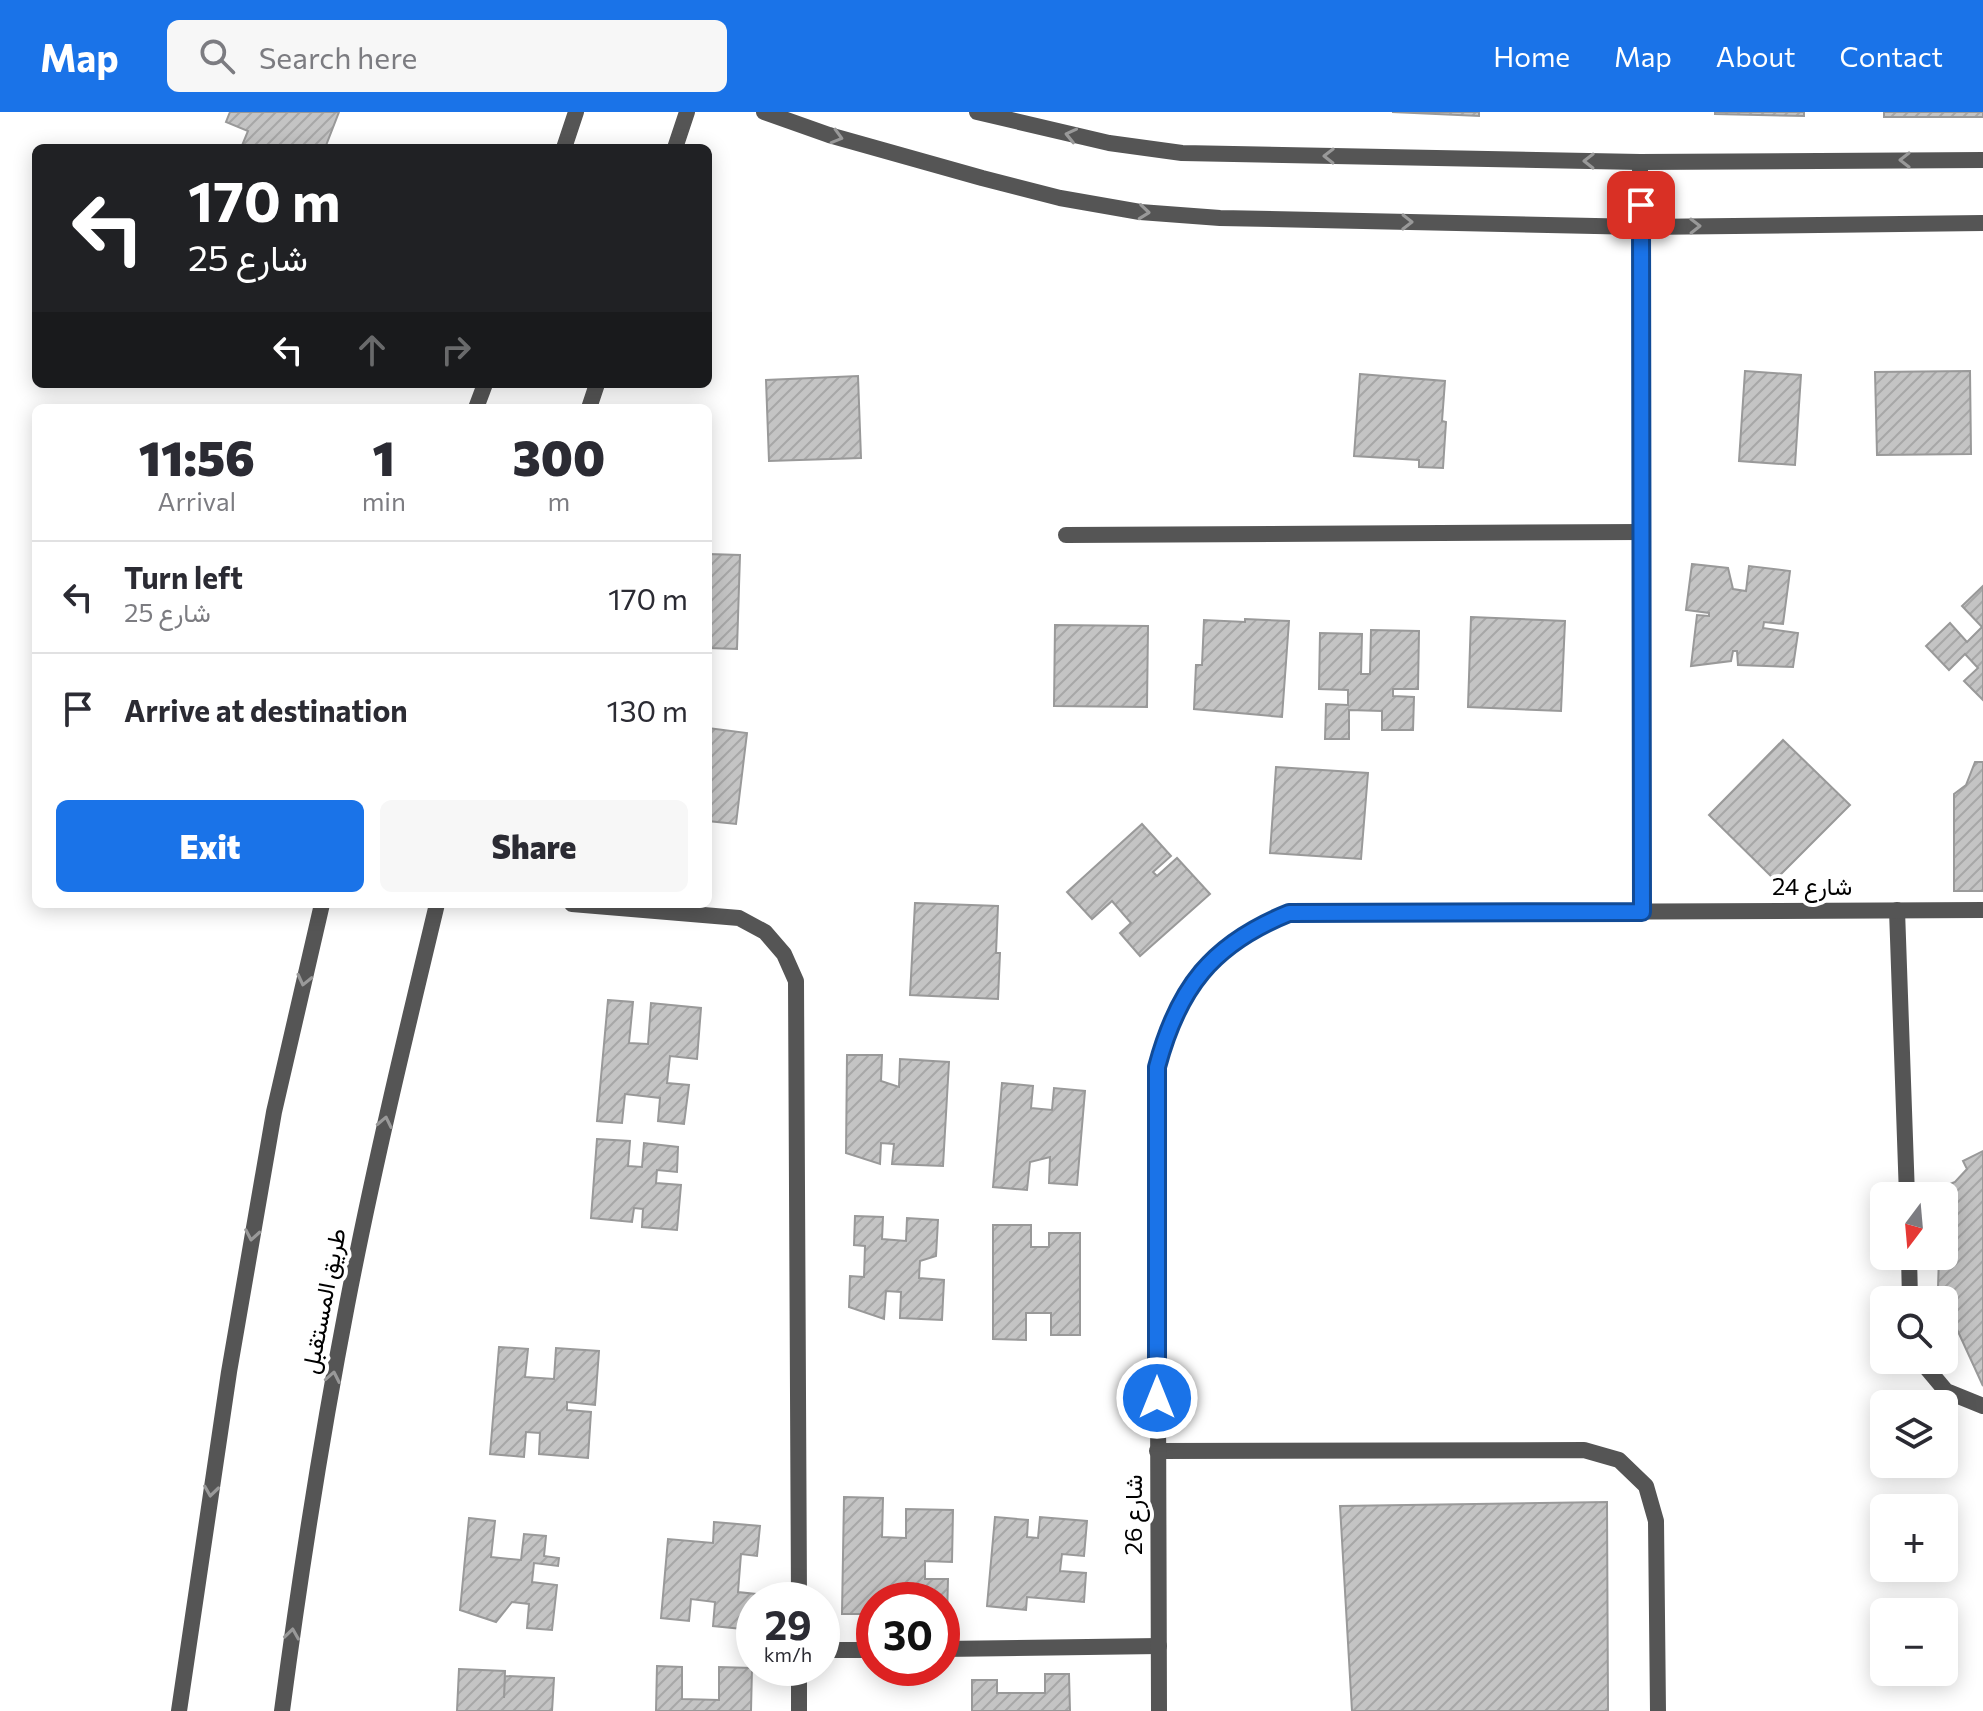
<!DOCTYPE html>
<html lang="en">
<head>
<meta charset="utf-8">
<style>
	body { margin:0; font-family:Commissioner,Vazirmatn,sans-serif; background:#f7f7f7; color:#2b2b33; height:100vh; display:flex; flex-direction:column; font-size:30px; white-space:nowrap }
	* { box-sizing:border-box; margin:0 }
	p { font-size:26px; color:#7c7c81 }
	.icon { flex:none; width:44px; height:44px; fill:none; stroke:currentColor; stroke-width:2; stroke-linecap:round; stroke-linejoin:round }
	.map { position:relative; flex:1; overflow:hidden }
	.sheet { position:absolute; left:32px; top:292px; width:680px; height:504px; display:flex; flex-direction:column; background:#fff; border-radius:12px; box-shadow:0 4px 20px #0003 }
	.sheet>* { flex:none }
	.banner { position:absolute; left:32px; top:32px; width:680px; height:244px; border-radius:12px; box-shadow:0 4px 20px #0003; background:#202124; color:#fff; overflow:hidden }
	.needle { width:52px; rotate:196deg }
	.controls { position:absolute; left:1870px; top:1070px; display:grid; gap:16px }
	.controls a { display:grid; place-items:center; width:88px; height:88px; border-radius:12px; background:#fff; box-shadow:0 4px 20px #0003; font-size:40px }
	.speed { position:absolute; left:736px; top:1470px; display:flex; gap:16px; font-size:40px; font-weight:700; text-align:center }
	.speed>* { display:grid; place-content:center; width:104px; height:104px; border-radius:50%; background:#fff; box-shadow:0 4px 20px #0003; line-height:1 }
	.speed small { font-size:20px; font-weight:400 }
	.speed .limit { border:12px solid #d22; background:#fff; color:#111 }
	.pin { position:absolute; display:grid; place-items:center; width:68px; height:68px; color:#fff; margin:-34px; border-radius:16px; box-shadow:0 4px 12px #0006 }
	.me { position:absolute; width:88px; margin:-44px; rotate:0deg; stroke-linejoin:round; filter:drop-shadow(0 0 6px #0008) }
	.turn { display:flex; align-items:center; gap:28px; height:168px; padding:0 24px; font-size:36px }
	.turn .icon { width:104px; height:104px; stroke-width:2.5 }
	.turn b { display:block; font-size:56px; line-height:68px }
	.lanes { display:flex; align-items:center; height:76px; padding:0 24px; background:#0003; justify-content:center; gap:40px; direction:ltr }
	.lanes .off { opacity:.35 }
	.eta { display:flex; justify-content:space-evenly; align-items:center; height:136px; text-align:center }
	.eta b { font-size:48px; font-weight:800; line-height:56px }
	.action { display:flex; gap:16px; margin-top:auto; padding:16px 24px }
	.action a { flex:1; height:92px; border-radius:12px; background:#1a73e8; color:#fff; font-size:32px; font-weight:800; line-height:92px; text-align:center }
	.action a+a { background:#f7f7f7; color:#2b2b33 }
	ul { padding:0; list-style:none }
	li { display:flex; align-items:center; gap:24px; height:112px; padding:0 24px; border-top:2px solid #e1e1e2 }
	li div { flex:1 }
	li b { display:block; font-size:30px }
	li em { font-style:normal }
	header { display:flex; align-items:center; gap:48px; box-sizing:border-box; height:112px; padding:0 40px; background:#1a73e8; color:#fff }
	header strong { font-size:38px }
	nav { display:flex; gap:44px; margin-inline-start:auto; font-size:28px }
	.search { width:560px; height:72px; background:#f7f7f7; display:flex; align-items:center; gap:20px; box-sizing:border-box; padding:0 28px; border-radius:12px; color:#7c7c81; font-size:30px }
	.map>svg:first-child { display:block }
	.building { fill:url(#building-hatch); stroke:#999; stroke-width:2 }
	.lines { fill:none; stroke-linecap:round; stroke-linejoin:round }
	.service { stroke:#555; stroke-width:16 }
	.minor { stroke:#555; stroke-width:16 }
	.tertiary { stroke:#555; stroke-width:16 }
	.oneway { stroke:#999 }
	.route-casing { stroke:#114b97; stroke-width:20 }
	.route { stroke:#1a73e8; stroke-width:14 }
	.labels { text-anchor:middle; stroke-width:8; stroke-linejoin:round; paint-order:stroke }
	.street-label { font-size:24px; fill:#000; stroke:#fff }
</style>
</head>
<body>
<header>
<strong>Map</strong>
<div class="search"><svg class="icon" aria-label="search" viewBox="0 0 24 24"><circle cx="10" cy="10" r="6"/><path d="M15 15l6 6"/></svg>Search here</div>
<nav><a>Home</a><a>Map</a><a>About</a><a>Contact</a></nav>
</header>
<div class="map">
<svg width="1983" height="1599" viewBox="0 0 1983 1599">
	<defs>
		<pattern id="building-hatch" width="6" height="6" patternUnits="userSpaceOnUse" patternTransform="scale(2)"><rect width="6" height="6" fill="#c4c4c4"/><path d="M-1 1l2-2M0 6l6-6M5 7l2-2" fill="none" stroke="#a7a7a7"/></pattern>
	</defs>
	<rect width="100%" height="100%" fill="#fff"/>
	<g class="building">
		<polygon points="230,0 339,0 325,36 241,36 248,19 226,10"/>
		<polygon points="1392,0 1479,0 1479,4"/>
		<polygon points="1715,0 1804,0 1804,4 1715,2"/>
		<rect x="1884" y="0" width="99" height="5"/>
		<polygon points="1745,259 1801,263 1795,353 1739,349"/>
		<polygon points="1970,259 1971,342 1877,343 1875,260"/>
		<polygon points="1360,262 1445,269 1442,309 1446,310 1443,356 1419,355 1419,348 1354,344"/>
		<polygon points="858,264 861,346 769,349 766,268"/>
		<polygon points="708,442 740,443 737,537 708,536"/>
		<polygon points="1692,452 1728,456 1733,477 1746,479 1749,454 1790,459 1783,512 1764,510 1763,516 1798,521 1793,555 1738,553 1737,539 1733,539 1731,549 1691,554 1697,503 1709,504 1709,501 1686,498"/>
		<polygon points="1983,474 1983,588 1964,569 1978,556 1965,542 1949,558 1926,534 1950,511 1967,530 1982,515 1962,494"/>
		<polygon points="1471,505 1565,509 1561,599 1468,595"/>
		<polygon points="1245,507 1289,509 1282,605 1194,597 1196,553 1202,553 1204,508 1245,510"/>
		<polygon points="1055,513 1148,514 1147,595 1054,594"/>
		<polygon points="1371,518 1419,519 1418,577 1393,577 1393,584 1414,585 1413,618 1382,618 1382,599 1349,598 1349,627 1325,627 1326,592 1348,593 1348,578 1319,577 1320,521 1362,522 1361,562 1370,562"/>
		<polygon points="708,616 747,621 736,712 708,709"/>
		<polygon points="1783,628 1850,693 1775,768 1709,703"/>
		<polygon points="1975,650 1983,650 1983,779 1954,779 1954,682 1966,673"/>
		<polygon points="1276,655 1368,661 1361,747 1270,741"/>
		<polygon points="1142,712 1171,744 1153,760 1157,764 1177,746 1210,782 1140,844 1120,821 1131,811 1112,789 1092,807 1067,780"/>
		<polygon points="915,791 998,794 996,841 1000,841 998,887 910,883"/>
		<polygon points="608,888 633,890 629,931 648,932 651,891 701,896 697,947 670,944 667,971 689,973 684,1012 658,1009 660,986 625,982 622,1011 597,1009"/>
		<polygon points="847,943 882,943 881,969 899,975 900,947 949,950 943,1054 892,1052 894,1032 881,1031 880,1052 846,1041"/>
		<polygon points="1002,971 1033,974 1031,996 1052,998 1054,976 1085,979 1077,1073 1049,1071 1050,1045 1030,1050 1027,1078 993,1075"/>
		<polygon points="597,1027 630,1029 628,1054 642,1055 644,1031 678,1035 677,1060 657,1058 656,1071 681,1073 677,1118 642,1115 643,1097 634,1096 632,1110 591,1106"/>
		<polygon points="1983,1039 1983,1274 1938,1176 1939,1144 1944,1144 1944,1084 1939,1084 1940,1076 1955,1070 1967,1057 1963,1049"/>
		<polygon points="855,1104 883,1105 882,1127 906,1129 907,1106 938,1108 936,1144 920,1149 919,1166 944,1168 942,1208 900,1206 901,1180 886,1179 884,1207 849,1195 850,1164 864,1165 865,1134 854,1133"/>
		<polygon points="993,1113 1031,1113 1031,1135 1049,1135 1049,1121 1080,1121 1080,1223 1051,1223 1051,1201 1026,1201 1026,1228 993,1227"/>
		<polygon points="499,1235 528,1237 525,1265 554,1267 556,1236 599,1239 595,1293 567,1290 567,1298 591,1300 588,1346 539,1342 540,1321 526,1320 524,1345 490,1342"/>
		<polygon points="844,1385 883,1386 882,1425 906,1426 906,1397 953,1398 952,1450 925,1449 925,1467 948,1467 947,1508 942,1508 942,1488 874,1488 874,1502 842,1502"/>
		<polygon points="1607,1390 1608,1599 1352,1599 1340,1394"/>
		<polygon points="995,1405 1028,1408 1027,1425 1038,1426 1040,1405 1087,1409 1084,1444 1062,1442 1060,1459 1086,1461 1084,1490 1027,1485 1026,1498 987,1494"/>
		<polygon points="469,1406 495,1409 491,1445 521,1448 524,1422 546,1424 544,1444 559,1446 558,1454 534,1451 532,1470 557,1473 552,1518 527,1516 529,1492 512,1490 496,1510 460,1498"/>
		<polygon points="714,1410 760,1414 757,1444 741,1442 738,1480 756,1482 752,1518 713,1514 715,1490 691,1487 689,1509 661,1506 668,1427 713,1431"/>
		<polygon points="657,1554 682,1555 682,1587 719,1588 719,1555 752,1556 751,1599 656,1599"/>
		<polygon points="459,1557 505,1559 504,1586 505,1564 554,1566 552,1599 457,1599"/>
		<polygon points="1045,1562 1069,1562 1070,1599 972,1599 972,1568 997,1568 997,1581 1045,1581"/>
	</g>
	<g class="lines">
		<g class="service">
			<polyline points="1066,423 1642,420"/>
			<polyline points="1897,798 1907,1084"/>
			<polyline points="1909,1144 1910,1188"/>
			<polyline points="1920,1248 1946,1279 1983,1294"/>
			<polyline points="1157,1339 1584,1338 1619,1348 1646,1374 1656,1409 1658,1599"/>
		</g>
		<g class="minor">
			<polyline points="1640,50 1642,800"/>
			<polyline points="572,792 739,806 765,820 784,842 796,869 799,1488"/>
			<polyline points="942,1537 1159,1534"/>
			<polyline points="822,1538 874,1538"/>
			<polyline points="799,1556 799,1599"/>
			<path d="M1159 1599 1157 955C1178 876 1212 831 1289 801L1983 798"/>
		</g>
		<g class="tertiary">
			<polyline points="764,0 829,23 982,66 1060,86 1140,100 1220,106 1642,115 1983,111"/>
			<polyline points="977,0 1109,31 1182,41 1640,50 1983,48"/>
			<polyline points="564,36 576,0"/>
			<polyline points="675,36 687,0"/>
			<polyline points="476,296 485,272"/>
			<polyline points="589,296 597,272"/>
			<polyline points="179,1599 229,1260 274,1000 322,792"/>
			<path d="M282 1599C300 1463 321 1328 347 1193 373 1058 405 925 437 792"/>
		</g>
	</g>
	<defs><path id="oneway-chevron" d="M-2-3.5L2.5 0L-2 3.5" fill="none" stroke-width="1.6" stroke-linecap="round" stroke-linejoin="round" transform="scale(2)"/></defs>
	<g class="oneway">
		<use href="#oneway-chevron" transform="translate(1071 23) rotate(-167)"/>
		<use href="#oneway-chevron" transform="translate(837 25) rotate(16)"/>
		<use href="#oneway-chevron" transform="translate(1329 44) rotate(-179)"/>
		<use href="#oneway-chevron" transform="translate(1905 48) rotate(180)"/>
		<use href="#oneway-chevron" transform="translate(1589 49) rotate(-179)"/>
		<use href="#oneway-chevron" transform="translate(1144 100) rotate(6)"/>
		<use href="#oneway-chevron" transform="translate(1407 110) rotate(1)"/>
		<use href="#oneway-chevron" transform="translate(1695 114) rotate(-1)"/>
		<use href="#oneway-chevron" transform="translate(304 868) rotate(103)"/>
		<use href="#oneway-chevron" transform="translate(385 1010) rotate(-78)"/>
		<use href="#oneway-chevron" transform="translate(252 1123) rotate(100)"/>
		<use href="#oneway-chevron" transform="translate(333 1265) rotate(-79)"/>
		<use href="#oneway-chevron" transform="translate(211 1379) rotate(98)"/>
		<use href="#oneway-chevron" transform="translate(292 1522) rotate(-82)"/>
	</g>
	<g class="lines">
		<defs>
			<path id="route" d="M1157 1286V955C1178 876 1212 832 1289 801L1642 800 1641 93"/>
		</defs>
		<use href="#route" class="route-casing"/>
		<use href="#route" class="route"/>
	</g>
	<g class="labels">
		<g class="street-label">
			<text x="1812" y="783">شارع 24</text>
			<text transform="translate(324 1189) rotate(-79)" y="8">طريق المستقبل</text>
			<text transform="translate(1134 1403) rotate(-90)" y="8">شارع 26</text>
		</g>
	</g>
</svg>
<div class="controls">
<a><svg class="needle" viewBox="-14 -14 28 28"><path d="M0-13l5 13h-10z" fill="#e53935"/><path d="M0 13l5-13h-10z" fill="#7c7c81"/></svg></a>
<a><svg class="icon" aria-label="search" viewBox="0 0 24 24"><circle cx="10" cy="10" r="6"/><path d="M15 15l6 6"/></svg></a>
<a><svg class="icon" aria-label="layers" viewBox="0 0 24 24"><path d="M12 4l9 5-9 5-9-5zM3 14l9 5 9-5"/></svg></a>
<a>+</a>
<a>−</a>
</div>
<div class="speed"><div>29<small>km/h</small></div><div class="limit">30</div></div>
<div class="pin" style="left:1641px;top:93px;background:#d93025"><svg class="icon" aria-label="arrive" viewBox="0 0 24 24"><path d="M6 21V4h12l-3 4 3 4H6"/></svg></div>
<svg class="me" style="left:1157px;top:1286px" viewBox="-20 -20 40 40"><circle r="17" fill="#1a73e8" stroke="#fff" stroke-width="3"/><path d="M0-11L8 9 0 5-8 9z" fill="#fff"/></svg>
<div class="banner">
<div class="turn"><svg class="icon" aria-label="left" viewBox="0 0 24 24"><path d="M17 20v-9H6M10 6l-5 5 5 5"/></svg><div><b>170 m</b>شارع 25</div></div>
<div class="lanes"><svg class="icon" aria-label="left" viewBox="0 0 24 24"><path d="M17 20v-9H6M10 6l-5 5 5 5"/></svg><svg class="icon off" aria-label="ahead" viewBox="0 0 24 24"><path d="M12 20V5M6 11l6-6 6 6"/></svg><svg class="icon off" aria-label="right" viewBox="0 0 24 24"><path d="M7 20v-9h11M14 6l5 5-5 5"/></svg></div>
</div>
<section class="sheet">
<div class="eta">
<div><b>11:56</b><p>Arrival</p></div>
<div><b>1</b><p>min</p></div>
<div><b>300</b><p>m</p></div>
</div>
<ul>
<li><svg class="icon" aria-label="left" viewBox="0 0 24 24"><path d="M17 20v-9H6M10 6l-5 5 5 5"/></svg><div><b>Turn left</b><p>شارع 25</p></div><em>170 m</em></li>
<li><svg class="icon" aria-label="arrive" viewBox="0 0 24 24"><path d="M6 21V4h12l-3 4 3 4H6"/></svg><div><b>Arrive at destination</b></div><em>130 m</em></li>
</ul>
<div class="action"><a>Exit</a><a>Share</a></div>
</section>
</div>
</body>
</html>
